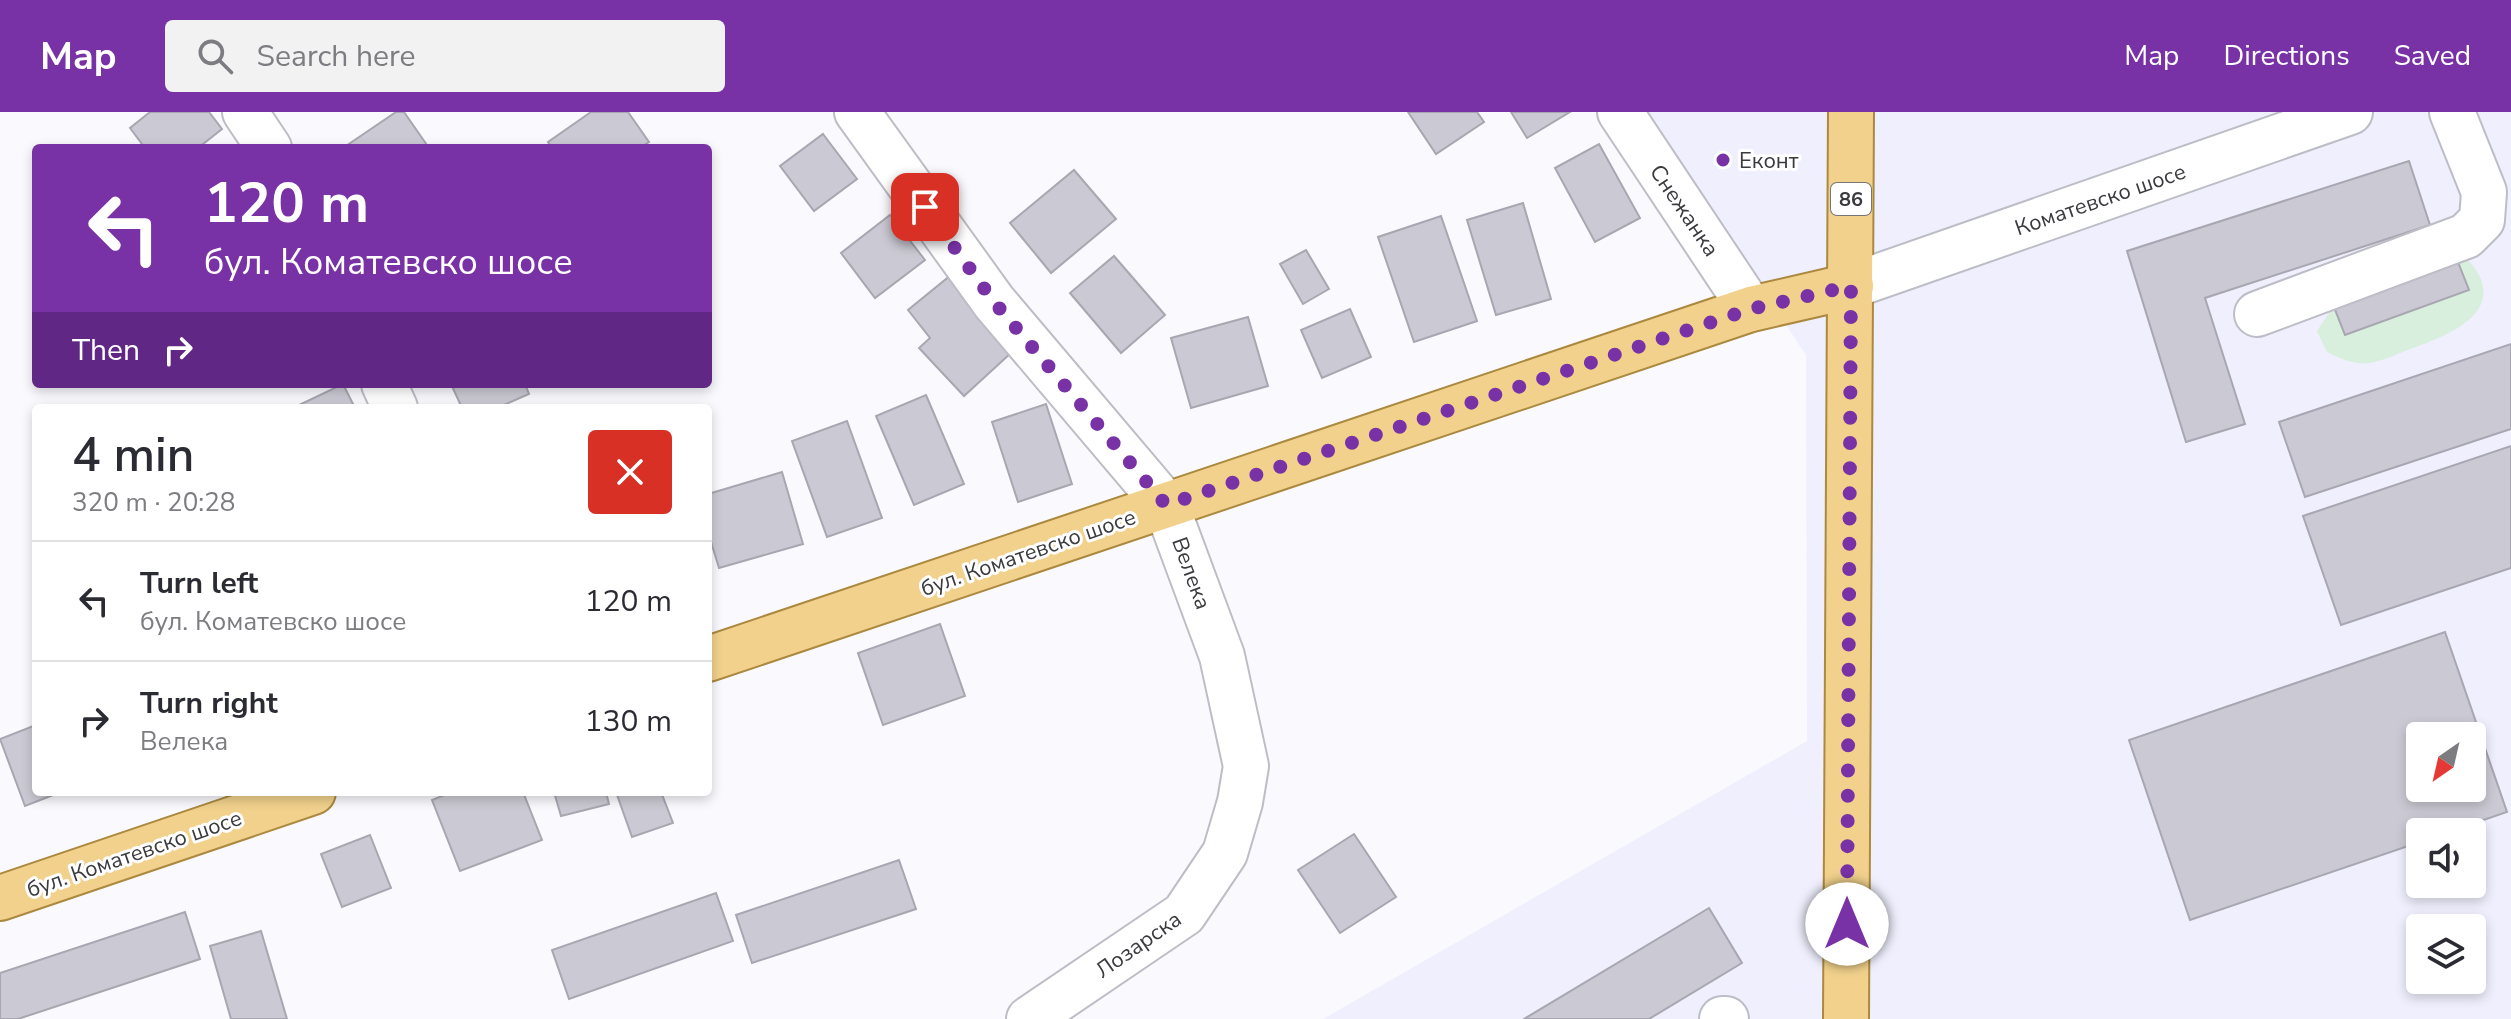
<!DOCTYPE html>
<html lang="en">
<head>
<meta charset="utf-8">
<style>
	body { margin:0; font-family:"Nunito Sans",sans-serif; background:#f2f2f3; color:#2b2b33; height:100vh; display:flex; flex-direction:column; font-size:30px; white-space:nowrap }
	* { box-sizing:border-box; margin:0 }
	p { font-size:26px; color:#7c7c81 }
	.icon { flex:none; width:44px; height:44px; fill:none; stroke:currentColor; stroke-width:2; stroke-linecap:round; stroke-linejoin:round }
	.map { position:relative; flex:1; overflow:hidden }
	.drawer { position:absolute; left:32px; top:292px; width:680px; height:392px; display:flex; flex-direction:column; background:#fff; border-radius:8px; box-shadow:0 4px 12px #0003 }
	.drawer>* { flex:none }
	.hud { position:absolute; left:32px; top:32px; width:680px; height:244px; border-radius:8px; box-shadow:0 4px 12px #0003; background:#7832a6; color:#fff; overflow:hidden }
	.needle { width:52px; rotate:214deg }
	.fabs { position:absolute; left:2406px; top:610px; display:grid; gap:16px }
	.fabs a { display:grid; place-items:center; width:80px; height:80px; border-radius:8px; background:#fff; box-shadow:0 4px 12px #0003; font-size:40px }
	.pin { position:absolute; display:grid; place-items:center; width:68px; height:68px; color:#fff; margin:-34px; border-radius:16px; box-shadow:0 4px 12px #0006 }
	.me { position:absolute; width:88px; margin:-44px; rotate:0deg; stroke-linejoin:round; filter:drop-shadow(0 0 6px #0008) }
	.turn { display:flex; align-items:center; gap:28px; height:168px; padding:0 40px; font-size:36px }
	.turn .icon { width:104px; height:104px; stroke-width:2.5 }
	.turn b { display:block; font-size:56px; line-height:68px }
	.then { display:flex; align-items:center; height:76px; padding:0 40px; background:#0003; gap:16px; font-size:30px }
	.round { display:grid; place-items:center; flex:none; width:84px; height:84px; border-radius:8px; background:#f2f2f3 }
	.head { display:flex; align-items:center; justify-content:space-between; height:136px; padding:0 40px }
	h1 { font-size:48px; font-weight:600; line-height:60px }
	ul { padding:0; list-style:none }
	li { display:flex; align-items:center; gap:24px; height:120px; padding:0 40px; border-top:2px solid #e1e1e2 }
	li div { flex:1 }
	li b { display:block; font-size:30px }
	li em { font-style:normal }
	header { display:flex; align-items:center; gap:48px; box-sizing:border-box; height:112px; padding:0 40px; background:#7832a6; color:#fff }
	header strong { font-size:38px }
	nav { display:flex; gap:44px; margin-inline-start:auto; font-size:28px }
	.search { width:560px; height:72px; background:#f2f2f3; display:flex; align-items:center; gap:20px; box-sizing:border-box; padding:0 28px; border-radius:8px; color:#7c7c81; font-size:30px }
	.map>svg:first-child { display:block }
	.built { fill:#efeffd; fill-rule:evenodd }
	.green { fill:#d7efdc }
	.building { fill:#cbc9d3; stroke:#a8a6b0; stroke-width:2; fill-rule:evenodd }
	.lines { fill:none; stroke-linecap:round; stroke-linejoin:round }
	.minor-casing { stroke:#bdbdc7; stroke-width:48 }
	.major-casing { stroke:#ab893f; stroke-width:48 }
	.minor { stroke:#fff; stroke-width:44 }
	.major { stroke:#f1d18c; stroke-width:44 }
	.route { stroke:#7832a6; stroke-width:14; stroke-dasharray:0 25.2 }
	.poi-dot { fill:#7832a6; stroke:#fff; stroke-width:3 }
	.labels { text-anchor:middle; stroke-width:6; stroke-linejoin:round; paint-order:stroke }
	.shield { fill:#fff; stroke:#767679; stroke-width:2 }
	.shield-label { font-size:20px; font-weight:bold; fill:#3b3b3f }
	.poi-label { font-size:22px; fill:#3b3b3f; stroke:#fff; text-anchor:start }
	.street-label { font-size:22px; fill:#3b3b3f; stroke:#fff }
</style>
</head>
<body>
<header>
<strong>Map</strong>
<div class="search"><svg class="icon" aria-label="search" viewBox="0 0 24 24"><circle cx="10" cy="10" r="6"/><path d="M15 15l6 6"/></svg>Search here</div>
<nav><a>Map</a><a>Directions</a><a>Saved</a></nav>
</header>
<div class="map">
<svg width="2511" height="907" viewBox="0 0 2511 907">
	<rect width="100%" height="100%" fill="#fafafe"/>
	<path class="built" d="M1643 0H2511V907H1323L1807 629 1806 243ZM2420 624H2472V676H2420ZM2420 720H2472V772H2420ZM2420 816H2472V868H2420Z"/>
	<path class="green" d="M2467 147C2511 194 2458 220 2416 235 2401 240 2384 249 2369 251 2355 253 2339 246 2327 240L2317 219 2337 189Z"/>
	<g class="building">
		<polygon points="150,0 209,0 222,17 198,36 145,36 130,16"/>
		<polygon points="396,0 404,0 429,36 343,36"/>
		<polygon points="591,0 628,0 649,30 640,36 552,36 548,30"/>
		<polygon points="1408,0 1477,0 1484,10 1436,42"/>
		<polygon points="1511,0 1570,0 1527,26"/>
		<polygon points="823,22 857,67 814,99 780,54"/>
		<polygon points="1599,32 1640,106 1595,130 1555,56"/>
		<polygon points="2409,49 2430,113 2205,186 2245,312 2186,330 2127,139"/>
		<polygon points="1074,58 1116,107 1051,161 1010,111"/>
		<polygon points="1523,91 1551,187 1496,203 1467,108"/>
		<polygon points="890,103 925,148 875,186 841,141"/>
		<polygon points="1441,104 1477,209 1414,230 1378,125"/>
		<polygon points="1306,138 1329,177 1303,192 1280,152"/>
		<polygon points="1114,144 1165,203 1121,241 1070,181"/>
		<polygon points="2458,150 2469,178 2345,223 2334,195"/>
		<polygon points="951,163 983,203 979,207 1011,241 964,284 919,236 930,226 908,198"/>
		<polygon points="1350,197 1371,245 1322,266 1301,218"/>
		<polygon points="1248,205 1268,274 1191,296 1171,226"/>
		<polygon points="2511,232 2511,317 2305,385 2279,310"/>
		<polygon points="343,272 355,296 295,295"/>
		<polygon points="451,272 525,272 529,282 497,296 462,296"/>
		<polygon points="926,283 964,372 914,393 876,304"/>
		<polygon points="1046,292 1072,372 1018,390 992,310"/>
		<polygon points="847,309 882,406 827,425 792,329"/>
		<polygon points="2511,334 2511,456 2341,513 2303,404"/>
		<polygon points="782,360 803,432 719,456 708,420 708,382"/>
		<polygon points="940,512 965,584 883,613 858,541"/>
		<path d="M2445 520 2507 700 2449 720H2420V730L2190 808 2129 628ZM2420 624H2472V676H2420Z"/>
		<polygon points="36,613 36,680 61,680 25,694 0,627"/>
		<polygon points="452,680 523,680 542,728 460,759 432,688"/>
		<polygon points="554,680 606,680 609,692 561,704"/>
		<polygon points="616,680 661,680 673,711 632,725"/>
		<polygon points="1354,722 1396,785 1340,821 1298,758"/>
		<polygon points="370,723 391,776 342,795 321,742"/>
		<polygon points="899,748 916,797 752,851 736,803"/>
		<polygon points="716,781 733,829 569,887 552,838"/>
		<polygon points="1709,796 1742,851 1649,907 1524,907"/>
		<polygon points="185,800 200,847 18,907 0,907 0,861"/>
		<polygon points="261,819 287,907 231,907 210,834"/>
	</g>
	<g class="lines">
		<defs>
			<g id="minor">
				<polyline points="245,0 269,36"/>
				<polyline points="857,0 994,190 1166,393 1222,544 1246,654 1240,690 1225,741 1184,802 1029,907"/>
				<polyline points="1620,0 1751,197"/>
				<polyline points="1851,174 2350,0"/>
				<polyline points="2257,202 2466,124 2482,108 2484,80 2452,0"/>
				<polyline points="384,272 395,296"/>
				<polyline points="1722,907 1726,907"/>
			</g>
			<g id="major">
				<polyline points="708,547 1751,197 1851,174"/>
				<polyline points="0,786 313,680"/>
				<polyline points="1846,907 1851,0"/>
			</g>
		</defs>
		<use href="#minor" class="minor-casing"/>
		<use href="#major" class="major-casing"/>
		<use href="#minor" class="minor"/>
		<use href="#major" class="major"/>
	</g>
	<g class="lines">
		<polyline class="route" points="925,95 994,190 1166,393 1751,197 1851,174 1847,812"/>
	</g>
	<circle class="poi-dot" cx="1723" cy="48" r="8"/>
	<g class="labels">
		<rect class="shield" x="1831" y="71" width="40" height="32" rx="6"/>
		<g class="shield-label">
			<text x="1851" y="94">86</text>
		</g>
		<g class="poi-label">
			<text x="1739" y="56">Еконт</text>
		</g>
		<g class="street-label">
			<text transform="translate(2100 87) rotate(-19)" y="8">Коматевско шосе</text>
			<text transform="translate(1685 98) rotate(56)" y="8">Снежанка</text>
			<text transform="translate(1028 440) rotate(-19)" y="8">бул. Коматевско шосе</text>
			<text transform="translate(1192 461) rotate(70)" y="8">Велека</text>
			<text transform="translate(134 741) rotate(-19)" y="8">бул. Коматевско шосе</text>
			<text transform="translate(1138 832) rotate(-35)" y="8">Лозарска</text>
		</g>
	</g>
</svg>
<div class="fabs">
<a><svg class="needle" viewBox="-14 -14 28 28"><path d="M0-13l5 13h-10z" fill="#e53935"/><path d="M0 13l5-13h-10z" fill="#7c7c81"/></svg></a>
<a><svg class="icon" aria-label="sound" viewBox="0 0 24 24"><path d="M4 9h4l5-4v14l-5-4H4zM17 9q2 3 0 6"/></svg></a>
<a><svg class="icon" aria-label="layers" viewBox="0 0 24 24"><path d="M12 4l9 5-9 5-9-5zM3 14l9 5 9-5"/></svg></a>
</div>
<div class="pin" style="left:925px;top:95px;background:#d93025"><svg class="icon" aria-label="arrive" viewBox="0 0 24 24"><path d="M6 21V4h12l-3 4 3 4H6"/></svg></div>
<svg class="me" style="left:1847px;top:812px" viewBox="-20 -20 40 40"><circle r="19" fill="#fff"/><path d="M0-13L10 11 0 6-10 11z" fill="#7832a6"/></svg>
<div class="hud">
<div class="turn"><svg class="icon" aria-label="left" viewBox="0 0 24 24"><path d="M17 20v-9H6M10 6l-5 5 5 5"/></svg><div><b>120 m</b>бул. Коматевско шосе</div></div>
<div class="then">Then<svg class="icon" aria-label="right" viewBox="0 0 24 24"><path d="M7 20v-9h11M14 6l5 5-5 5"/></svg></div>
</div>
<section class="drawer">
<div class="head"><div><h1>4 min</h1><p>320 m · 20:28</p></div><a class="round" style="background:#d93025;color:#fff"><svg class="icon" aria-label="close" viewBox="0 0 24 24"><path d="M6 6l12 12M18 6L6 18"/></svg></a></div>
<ul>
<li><svg class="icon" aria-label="left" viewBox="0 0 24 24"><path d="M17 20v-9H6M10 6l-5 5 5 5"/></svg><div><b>Turn left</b><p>бул. Коматевско шосе</p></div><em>120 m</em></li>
<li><svg class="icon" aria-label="right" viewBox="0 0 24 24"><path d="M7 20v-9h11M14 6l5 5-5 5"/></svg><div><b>Turn right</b><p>Велека</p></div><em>130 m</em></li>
</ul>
</section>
</div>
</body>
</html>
